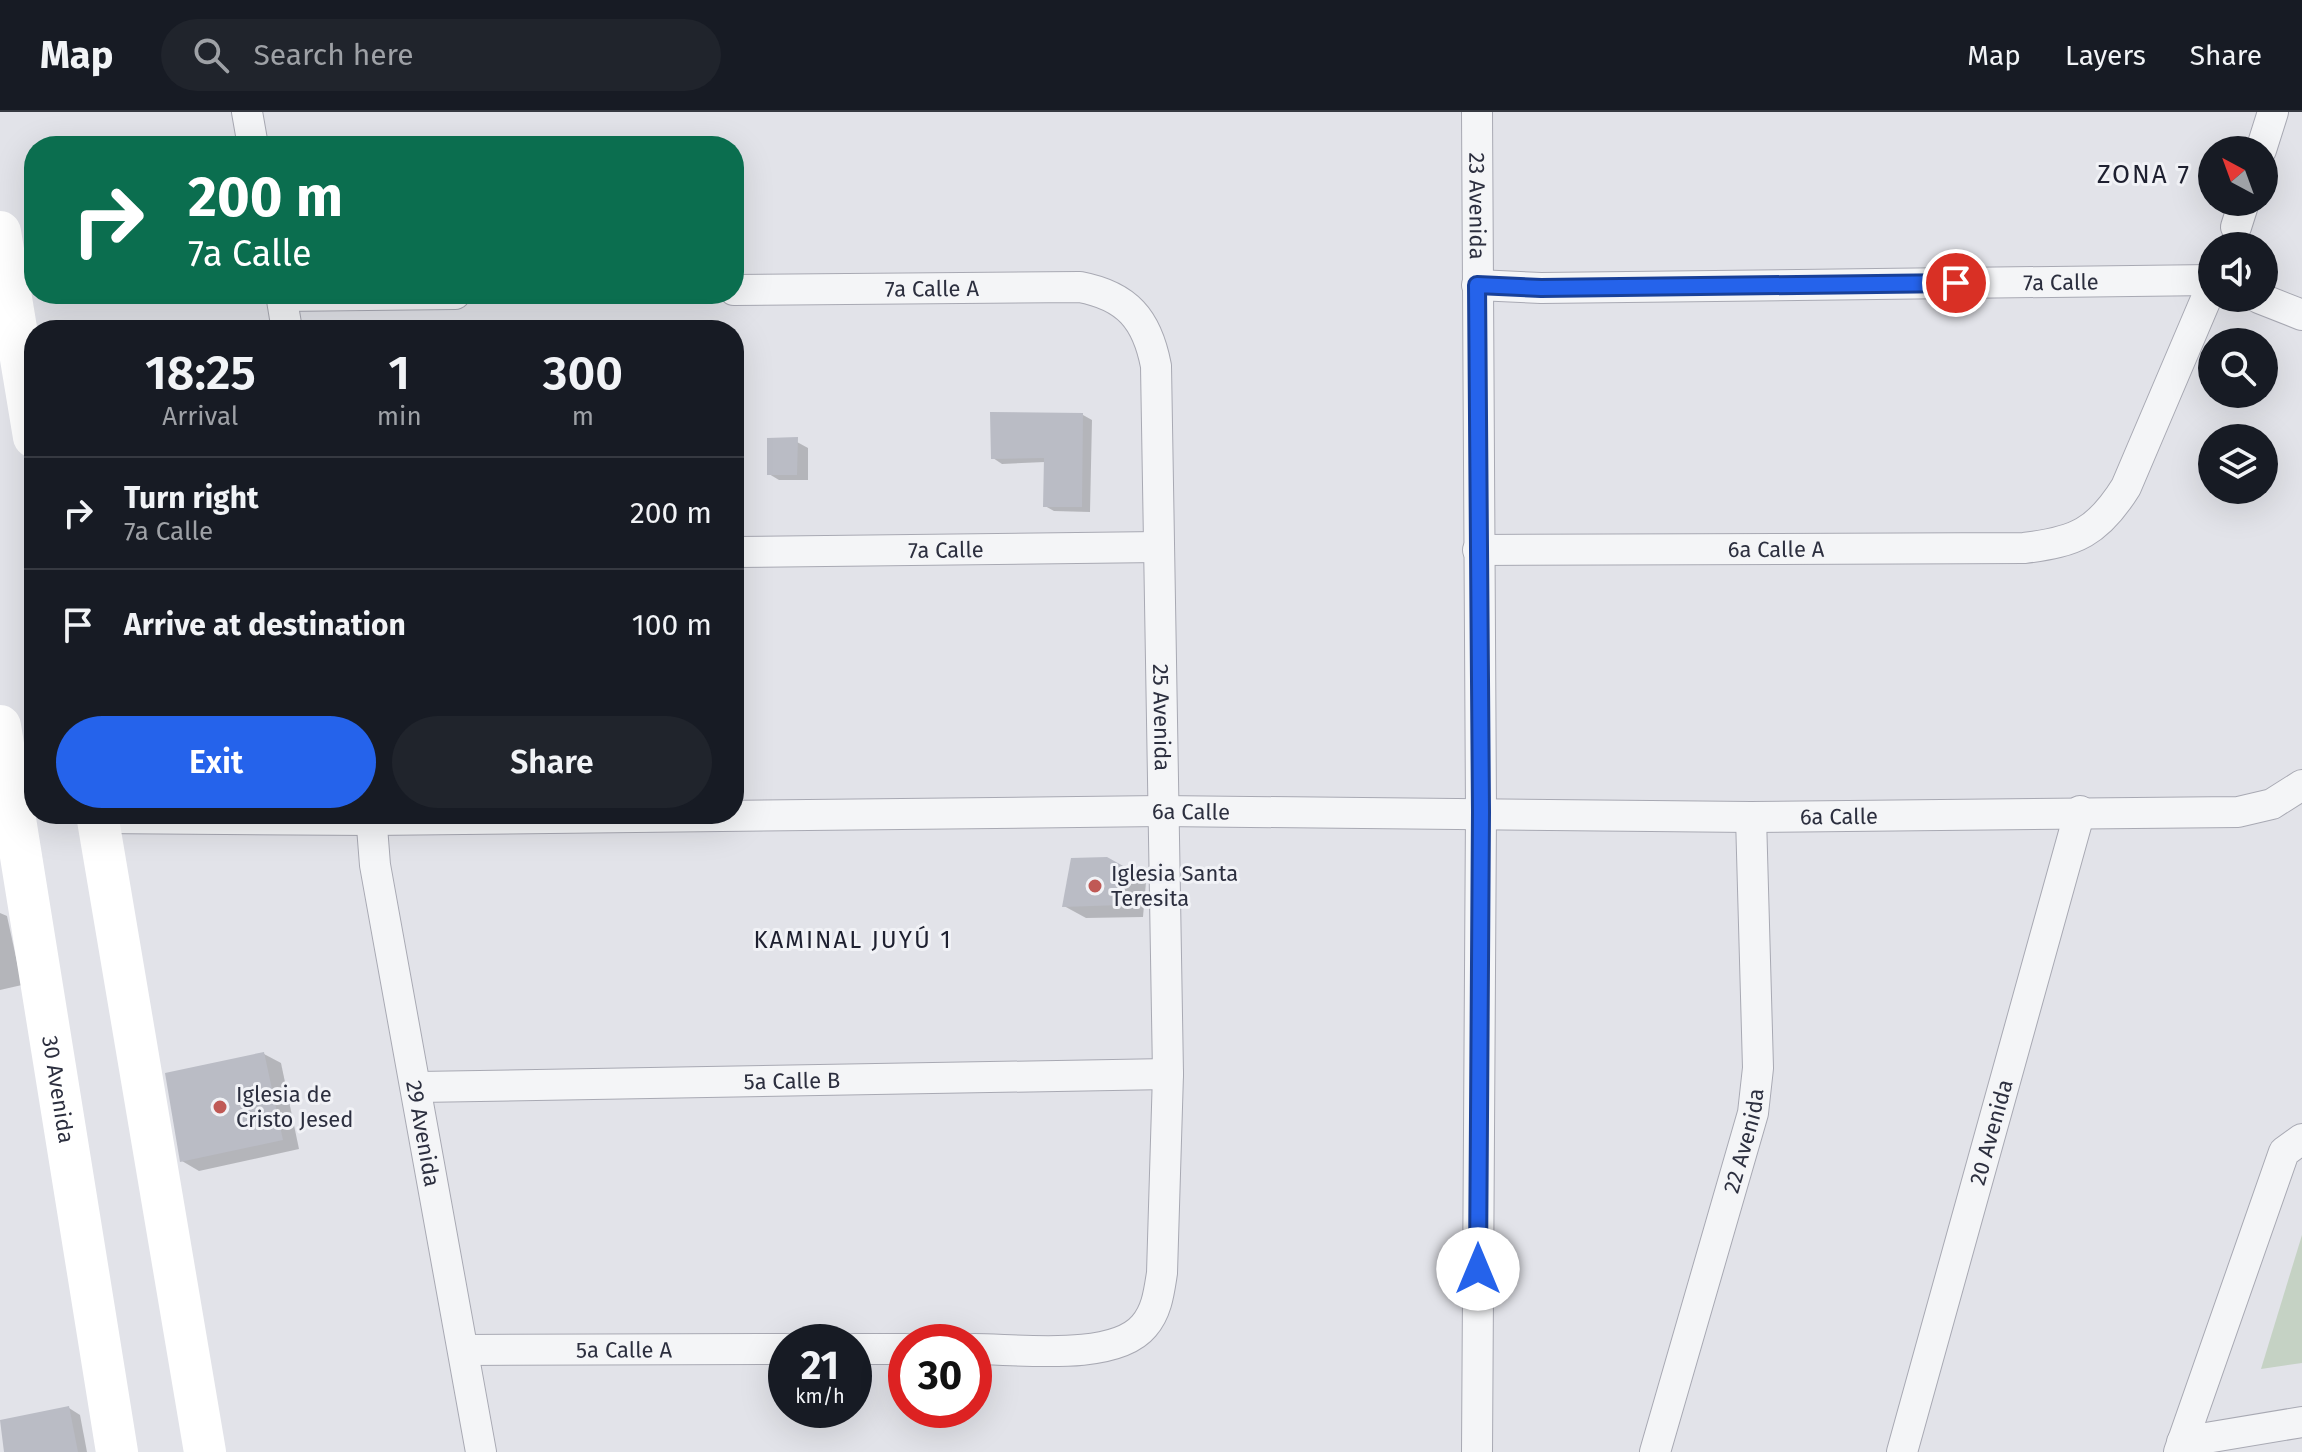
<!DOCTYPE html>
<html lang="en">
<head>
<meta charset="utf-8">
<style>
	body { margin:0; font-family:"Fira Sans",sans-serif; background:#20242c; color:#f1f3f6; height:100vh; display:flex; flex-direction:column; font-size:30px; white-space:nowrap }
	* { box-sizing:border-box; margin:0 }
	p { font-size:26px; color:#9ea1a6 }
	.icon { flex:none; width:44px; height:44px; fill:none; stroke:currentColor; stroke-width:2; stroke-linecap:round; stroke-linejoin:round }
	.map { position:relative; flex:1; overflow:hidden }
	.sheet { position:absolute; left:24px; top:208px; width:720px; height:504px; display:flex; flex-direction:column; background:#171b24; border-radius:32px; box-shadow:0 8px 32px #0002 }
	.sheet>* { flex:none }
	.banner { position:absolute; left:24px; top:24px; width:720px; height:168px; border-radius:32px; box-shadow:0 8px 32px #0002; background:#0b6e4f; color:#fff; overflow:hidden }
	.needle { width:52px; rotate:319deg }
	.tools { position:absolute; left:2198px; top:24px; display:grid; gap:16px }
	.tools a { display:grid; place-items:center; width:80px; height:80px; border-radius:50%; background:#171b24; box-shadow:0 8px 32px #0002; font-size:40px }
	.speed { position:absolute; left:768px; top:1212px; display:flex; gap:16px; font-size:40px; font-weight:700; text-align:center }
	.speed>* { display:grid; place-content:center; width:104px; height:104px; border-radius:50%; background:#171b24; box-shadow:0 8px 32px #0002; line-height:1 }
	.speed small { font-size:20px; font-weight:400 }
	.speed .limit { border:12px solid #d22; background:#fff; color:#111 }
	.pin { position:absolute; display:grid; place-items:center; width:68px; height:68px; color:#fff; margin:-34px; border:4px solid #fff; border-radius:50%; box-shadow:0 2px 8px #0007 }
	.me { position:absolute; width:88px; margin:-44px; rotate:0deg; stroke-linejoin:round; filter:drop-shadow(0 0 6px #0008) }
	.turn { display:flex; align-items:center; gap:28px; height:168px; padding:0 32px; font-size:36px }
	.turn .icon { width:104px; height:104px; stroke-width:2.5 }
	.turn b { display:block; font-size:56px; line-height:68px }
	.eta { display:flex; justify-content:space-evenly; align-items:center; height:136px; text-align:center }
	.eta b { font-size:48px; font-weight:600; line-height:56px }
	.action { display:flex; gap:16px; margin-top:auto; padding:16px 32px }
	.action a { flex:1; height:92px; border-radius:48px; background:#2563eb; color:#fff; font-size:32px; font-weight:600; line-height:92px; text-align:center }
	.action a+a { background:#20242c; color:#f1f3f6 }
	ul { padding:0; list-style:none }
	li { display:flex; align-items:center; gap:24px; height:112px; padding:0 32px; border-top:2px solid #363941 }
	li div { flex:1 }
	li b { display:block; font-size:30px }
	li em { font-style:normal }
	header { display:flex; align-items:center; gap:48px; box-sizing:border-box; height:112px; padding:0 40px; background:#171b24; border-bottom:2px solid #363941 }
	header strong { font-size:38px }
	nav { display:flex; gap:44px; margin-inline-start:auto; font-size:28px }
	.search { width:560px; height:72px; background:#20242c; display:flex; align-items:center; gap:20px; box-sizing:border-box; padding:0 28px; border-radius:44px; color:#9ea1a6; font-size:30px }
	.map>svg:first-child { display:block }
	.green { fill:#c5d2c4 }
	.shadow { fill:#0003 }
	.building { fill:#babcc5 }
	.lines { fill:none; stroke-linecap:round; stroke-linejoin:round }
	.street-casing { stroke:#a8a9b3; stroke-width:32 }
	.street { stroke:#f4f5f7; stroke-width:30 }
	.secondary { stroke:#fff; stroke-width:42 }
	.route-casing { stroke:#184099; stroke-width:20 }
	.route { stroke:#2563eb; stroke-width:14 }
	.poi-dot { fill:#c05955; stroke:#f1f2f6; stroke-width:3 }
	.labels { text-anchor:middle; stroke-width:6; stroke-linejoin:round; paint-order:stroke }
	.street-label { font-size:22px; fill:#2c2f3f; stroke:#f1f2f6 }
	.poi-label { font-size:22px; fill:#2c2f3f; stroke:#f1f2f6; text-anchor:start }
	.neighbourhood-label { font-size:24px; letter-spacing:2px; fill:#1e2030; stroke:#f1f2f6 }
	.quarter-label { font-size:26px; letter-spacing:2px; fill:#1e2030; stroke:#f1f2f6 }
</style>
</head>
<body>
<header>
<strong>Map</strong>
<div class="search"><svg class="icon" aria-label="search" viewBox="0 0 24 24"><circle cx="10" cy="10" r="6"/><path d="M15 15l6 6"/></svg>Search here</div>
<nav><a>Map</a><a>Layers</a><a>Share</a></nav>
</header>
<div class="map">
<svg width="2302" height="1340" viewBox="0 0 2302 1340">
	<rect width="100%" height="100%" fill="#e2e3e9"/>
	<polygon class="green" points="2302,1123 2302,1251 2261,1257"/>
	<g class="shadow">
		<polygon points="1083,303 1092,308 1090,400 1054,399 1045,394 1045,350 1002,352 993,346"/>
		<polygon points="797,330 808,336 808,368 779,368 769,362"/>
		<polygon points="1106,747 1146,770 1143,805 1086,806 1064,794"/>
		<polygon points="0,801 7,804 22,873 0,878"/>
		<polygon points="264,942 281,951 299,1037 199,1059 182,1049"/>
		<polygon points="69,1296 80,1303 87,1340 6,1340"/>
	</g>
	<g class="building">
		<polygon points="990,300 1083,301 1082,395 1043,395 1044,346 991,347"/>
		<polygon points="798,325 797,363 767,363 767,326"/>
		<polygon points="1107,745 1125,755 1122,793 1062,795 1071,746"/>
		<polygon points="264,940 283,1028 180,1050 165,961"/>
		<polygon points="69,1294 78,1340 4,1340 0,1308"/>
	</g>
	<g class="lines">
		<defs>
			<g id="street">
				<polyline points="247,0 253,34"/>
				<path id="s1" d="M1477 0 1481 700 1477 1340"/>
				<polyline points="2261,38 2273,0"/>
				<polyline points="2236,115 2244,90"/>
				<path id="s2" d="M1477 173 1541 176 2212 168"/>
				<path id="s3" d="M734 178 1080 175C1127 184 1147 207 1156 254L1168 962 1162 1161C1159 1180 1157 1199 1144 1214 1114 1250 1018 1237 974 1237"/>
				<polyline points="281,182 287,218"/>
				<polyline points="281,184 455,182"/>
				<polyline points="2259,186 2302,203"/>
				<path id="s4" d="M1478 438 2024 436C2076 430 2098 420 2126 375L2212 173"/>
				<path id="s5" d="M734 440 1159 435"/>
				<path id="s6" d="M371 702 375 753 481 1340"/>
				<path id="s7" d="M97 706 372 708 1161 699 1751 705 2238 700 2272 692 2302 673"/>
				<path id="s8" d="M418 975 1168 962"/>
				<polyline points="854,1237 906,1237"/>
				<path id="s9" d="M464 1238 786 1237"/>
				<polyline points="2182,1330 2302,1310"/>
				<path id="s10" d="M1655 1340 1753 1001 1758 956 1751 705"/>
				<path id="s11" d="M1902 1340 2080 699"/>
				<polyline points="2179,1340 2284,1040 2302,1027"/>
			</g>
		</defs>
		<use href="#street" class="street-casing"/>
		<use href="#street" class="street"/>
		<g class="secondary">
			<polyline points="0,120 34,325"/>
			<path id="s12" d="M0 614 117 1340"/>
			<polyline points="97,702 205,1340"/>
		</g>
	</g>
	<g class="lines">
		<defs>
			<polyline id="route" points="1478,1157 1481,700 1477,173 1541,176 1956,171"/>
		</defs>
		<use href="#route" class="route-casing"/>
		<use href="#route" class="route"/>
	</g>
	<g class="poi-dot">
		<circle cx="1095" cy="774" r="8"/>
		<circle cx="220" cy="995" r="8"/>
	</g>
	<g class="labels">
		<g class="street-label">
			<text dy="8" stroke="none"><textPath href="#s1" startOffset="94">23 Avenida</textPath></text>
			<text dy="8" stroke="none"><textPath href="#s2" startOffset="584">7a Calle</textPath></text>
			<text dy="8" stroke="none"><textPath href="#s3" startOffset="198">7a Calle A</textPath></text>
			<text dy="8" stroke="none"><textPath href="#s4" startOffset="298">6a Calle A</textPath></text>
			<text dy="8" stroke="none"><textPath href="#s5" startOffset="212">7a Calle</textPath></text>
			<text dy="8" stroke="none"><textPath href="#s3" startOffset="816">25 Avenida</textPath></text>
			<text dy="8" stroke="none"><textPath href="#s7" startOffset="1094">6a Calle</textPath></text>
			<text dy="8" stroke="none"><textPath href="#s7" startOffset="1742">6a Calle</textPath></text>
			<text dy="8" stroke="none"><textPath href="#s8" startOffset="374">5a Calle B</textPath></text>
			<text dy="8" stroke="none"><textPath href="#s12" startOffset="368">30 Avenida</textPath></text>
			<text dy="8" stroke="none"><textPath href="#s11" startOffset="332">20 Avenida</textPath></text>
			<text dy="8" stroke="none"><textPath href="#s6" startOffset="324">29 Avenida</textPath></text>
			<text dy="8" stroke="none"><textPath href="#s10" startOffset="324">22 Avenida</textPath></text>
			<text dy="8" stroke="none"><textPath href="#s9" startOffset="160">5a Calle A</textPath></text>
		</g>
		<g class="poi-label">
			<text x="1111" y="769">Iglesia Santa<tspan x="1111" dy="25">Teresita</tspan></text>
			<text x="236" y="990">Iglesia de<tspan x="236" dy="25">Cristo Jesed</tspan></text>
		</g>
		<g class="neighbourhood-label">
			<text x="853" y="836">KAMINAL JUYÚ 1</text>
		</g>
		<g class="quarter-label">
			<text x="2144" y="71">ZONA 7</text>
		</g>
	</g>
</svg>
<div class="tools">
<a><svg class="needle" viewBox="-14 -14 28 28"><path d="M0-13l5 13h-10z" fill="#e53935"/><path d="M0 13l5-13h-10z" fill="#9ea1a6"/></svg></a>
<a><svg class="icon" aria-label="sound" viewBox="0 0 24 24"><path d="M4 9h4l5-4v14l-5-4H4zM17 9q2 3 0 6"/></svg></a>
<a><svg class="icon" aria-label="search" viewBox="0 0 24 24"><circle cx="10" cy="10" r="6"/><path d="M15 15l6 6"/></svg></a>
<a><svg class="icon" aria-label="layers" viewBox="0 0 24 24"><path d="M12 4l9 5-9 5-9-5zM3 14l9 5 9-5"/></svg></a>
</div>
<div class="speed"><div>21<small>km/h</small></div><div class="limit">30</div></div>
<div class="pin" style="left:1956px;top:171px;background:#d93025"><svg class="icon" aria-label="arrive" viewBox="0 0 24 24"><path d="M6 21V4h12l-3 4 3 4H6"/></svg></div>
<svg class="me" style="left:1478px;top:1157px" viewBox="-20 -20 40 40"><circle r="19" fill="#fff"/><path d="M0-13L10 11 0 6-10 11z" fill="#2563eb"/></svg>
<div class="banner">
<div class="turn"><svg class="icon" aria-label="right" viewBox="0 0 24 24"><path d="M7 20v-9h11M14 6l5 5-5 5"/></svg><div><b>200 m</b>7a Calle</div></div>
</div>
<section class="sheet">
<div class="eta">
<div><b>18:25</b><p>Arrival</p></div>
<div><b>1</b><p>min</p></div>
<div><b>300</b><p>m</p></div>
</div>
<ul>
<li><svg class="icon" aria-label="right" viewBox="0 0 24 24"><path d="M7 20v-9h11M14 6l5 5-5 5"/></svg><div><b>Turn right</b><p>7a Calle</p></div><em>200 m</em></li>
<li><svg class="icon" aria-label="arrive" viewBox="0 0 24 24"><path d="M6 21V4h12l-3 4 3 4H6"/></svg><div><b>Arrive at destination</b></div><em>100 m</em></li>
</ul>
<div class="action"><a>Exit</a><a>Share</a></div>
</section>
</div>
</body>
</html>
